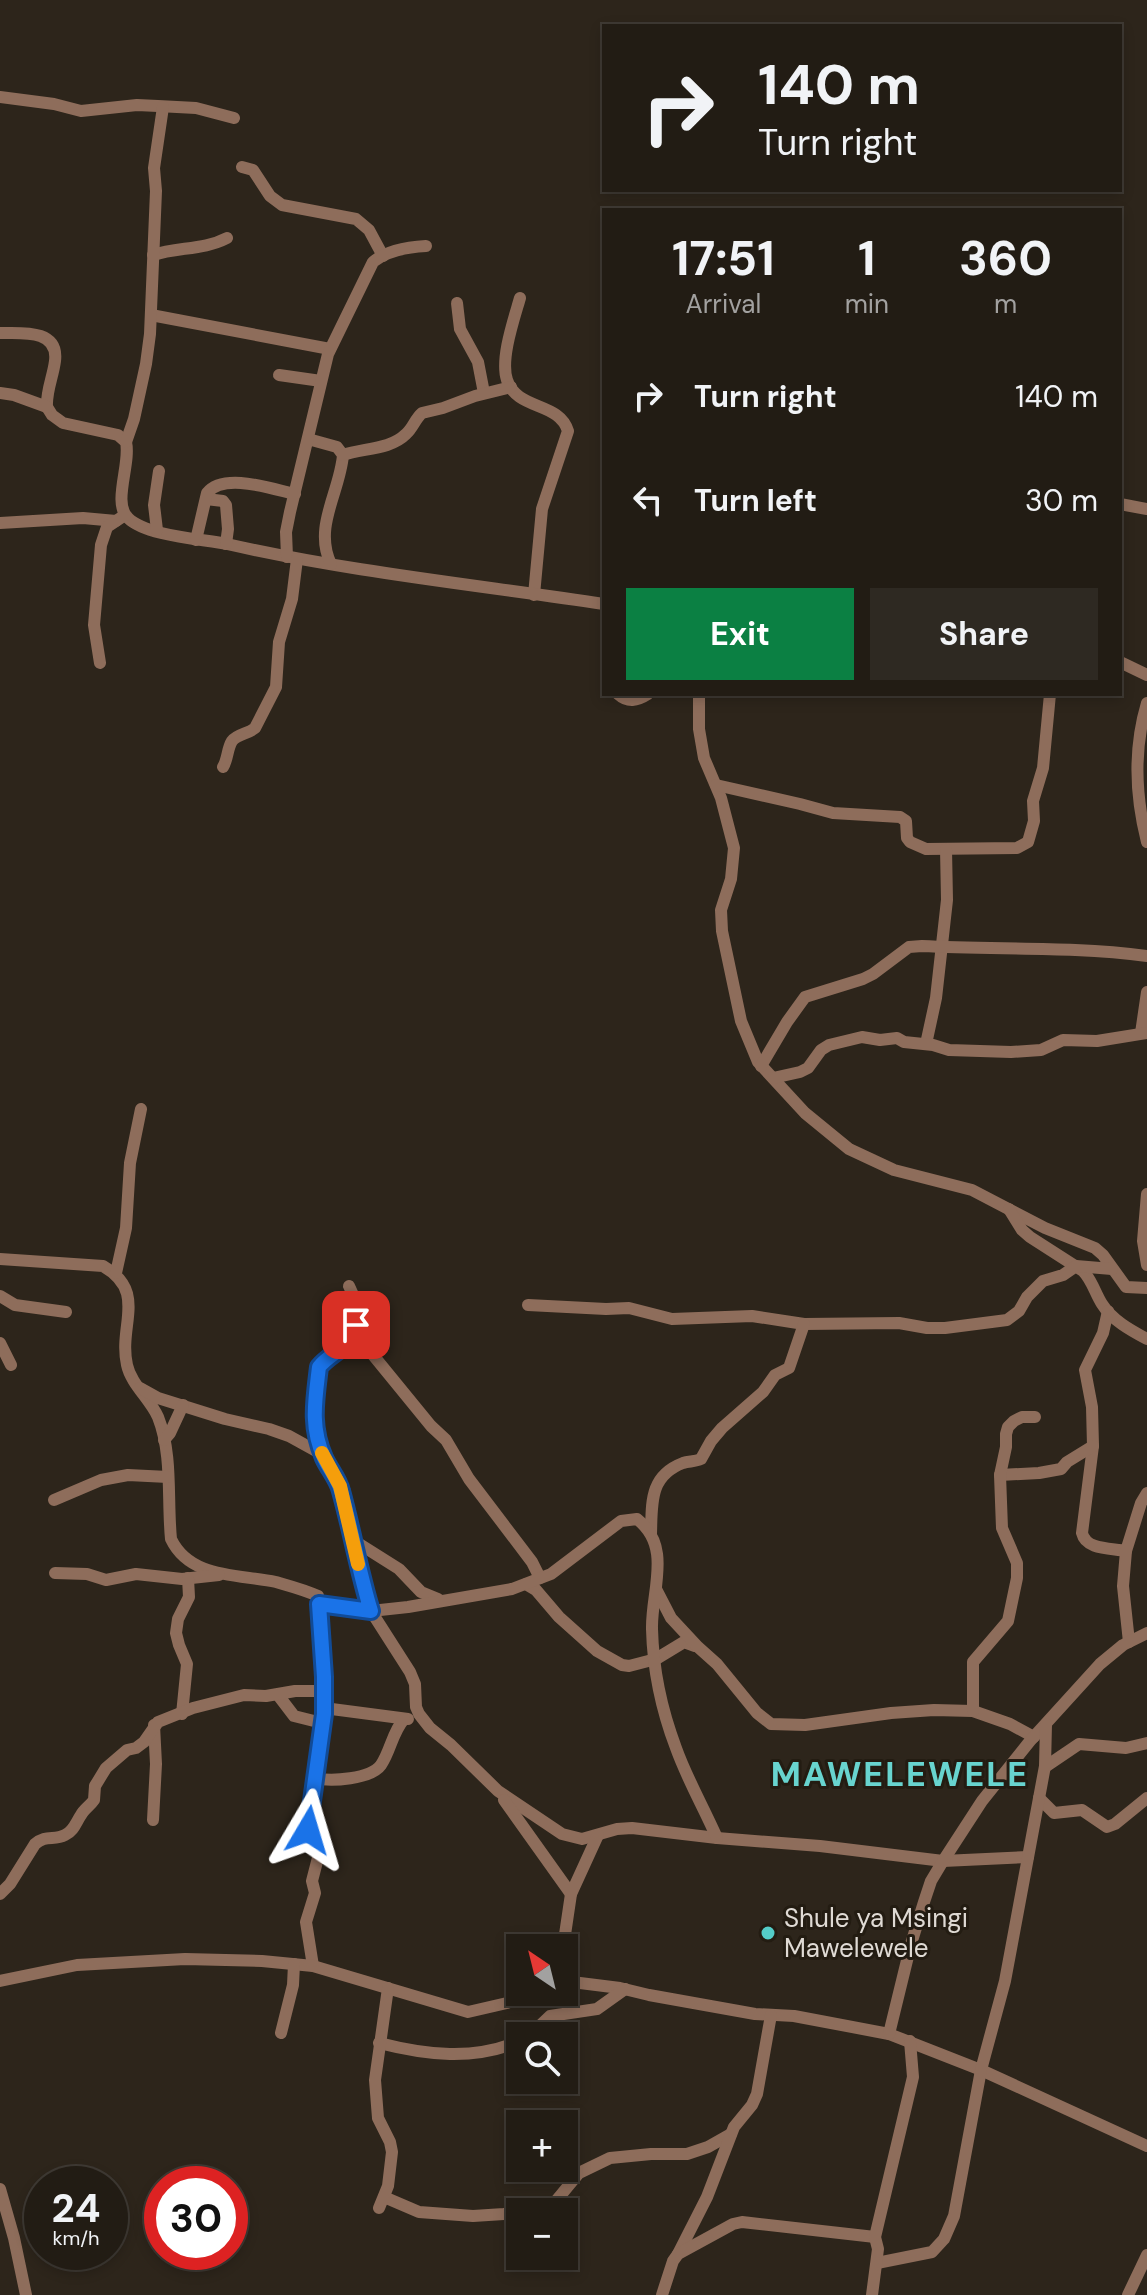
<!DOCTYPE html>
<html lang="en">
<head>
<meta charset="utf-8">
<style>
	body { margin:0; font-family:"DM Sans",sans-serif; background:#2e2922; color:#f1f3f6; height:100vh; display:flex; flex-direction:column; font-size:30px; white-space:nowrap }
	* { box-sizing:border-box; margin:0 }
	p { font-size:26px; color:#a2a1a0 }
	.icon { flex:none; width:44px; height:44px; fill:none; stroke:currentColor; stroke-width:2; stroke-linecap:round; stroke-linejoin:round }
	.map { position:relative; flex:1; overflow:hidden }
	.panel { position:absolute; left:602px; top:208px; width:520px; height:488px; display:flex; flex-direction:column; background:#221c14; border-radius:0px; box-shadow:0 4px 12px #0003,0 0 0 2px #3f3a34 }
	.panel>* { flex:none }
	.hud { position:absolute; left:602px; top:24px; width:520px; height:168px; border-radius:0px; box-shadow:0 4px 12px #0003,0 0 0 2px #3f3a34; background:#221c14; color:#f1f3f6; overflow:hidden }
	.needle { width:52px; rotate:325deg }
	.tools { position:absolute; left:506px; top:1934px; display:grid; gap:16px }
	.tools a { display:grid; place-items:center; width:72px; height:72px; border-radius:0px; background:#221c14; box-shadow:0 4px 12px #0003,0 0 0 2px #3f3a34; font-size:40px }
	.speed { position:absolute; left:24px; top:2166px; display:flex; gap:16px; font-size:40px; font-weight:700; text-align:center }
	.speed>* { display:grid; place-content:center; width:104px; height:104px; border-radius:50%; background:#221c14; box-shadow:0 4px 12px #0003,0 0 0 2px #3f3a34; line-height:1 }
	.speed small { font-size:20px; font-weight:400 }
	.speed .limit { border:12px solid #d22; background:#fff; color:#111 }
	.pin { position:absolute; display:grid; place-items:center; width:68px; height:68px; color:#fff; margin:-34px; border-radius:16px; box-shadow:0 4px 12px #0006 }
	.me { position:absolute; width:88px; margin:-44px; rotate:7deg; stroke-linejoin:round; filter:drop-shadow(0 0 6px #0008) }
	.turn { display:flex; align-items:center; gap:28px; height:168px; padding:0 24px; font-size:36px }
	.turn .icon { width:104px; height:104px; stroke-width:2.5 }
	.turn b { display:block; font-size:56px; line-height:68px }
	.eta { display:flex; justify-content:space-evenly; align-items:center; height:136px; text-align:center }
	.eta b { font-size:48px; font-weight:700; line-height:56px }
	.action { display:flex; gap:16px; margin-top:auto; padding:16px 24px }
	.action a { flex:1; height:92px; border-radius:0px; background:#0b8043; color:#fff; font-size:32px; font-weight:700; line-height:92px; text-align:center }
	.action a+a { background:#2e2922; color:#f1f3f6 }
	ul { padding:0; list-style:none }
	li { display:flex; align-items:center; gap:24px; height:104px; padding:0 24px }
	li div { flex:1 }
	li b { display:block; font-size:30px }
	li em { font-style:normal }
	.map>svg:first-child { display:block }
	.lines { fill:none; stroke-linecap:round; stroke-linejoin:round }
	.minor { stroke:#8e6d5b; stroke-width:12 }
	.route-casing { stroke:#114b97; stroke-width:20 }
	.route { stroke:#1a73e8; stroke-width:14 }
	.slow { stroke:#f59e0b; stroke-width:14 }
	.poi-dot { fill:#54cdc8; stroke:#231c12; stroke-width:3 }
	.labels { text-anchor:middle; stroke-width:6; stroke-linejoin:round; paint-order:stroke }
	.poi-label { font-size:26px; fill:#dfdad4; stroke:#231c12; text-anchor:start }
	.district-label { font-size:34px; font-weight:bold; letter-spacing:2px; fill:#68d4cf; stroke:#231c12 }
</style>
</head>
<body>
<div class="map">
<svg width="1147" height="2295" viewBox="0 0 1147 2295">
	<rect width="100%" height="100%" fill="#2d251b"/>
	<g class="lines">
		<g class="minor">
			<polyline points="0,97 54,104 81,111 137,105 158,106 196,108 234,118"/>
			<polyline points="242,167 253,170 270,196 282,205 356,219 369,230 383,256"/>
			<path d="M153 255C178 247 204 250 227 238"/>
			<path d="M520 298C514 319 500 359 507 380 517 411 559 401 568 431L542 509 534 595"/>
			<polyline points="457,303 460,329 478,362 484,393"/>
			<polyline points="151,315 330,349"/>
			<path d="M0 333C22 333 59 329 55 361 53 377 46 391 47 407L52 415 63 423 118 435 126 442C131 464 112 503 128 518 146 536 202 539 227 544 351 572 478 585 604 604"/>
			<polyline points="279,375 321,381"/>
			<polyline points="0,393 14,395 47,407"/>
			<path d="M308 439 337 447 343 455C340 492 313 527 331 564"/>
			<polyline points="126,442 134,419 146,364 150,334 156,191 154,168 163,107"/>
			<path d="M343 455C363 448 390 450 406 434 413 428 415 419 422 413L443 408 475 396 511 387"/>
			<polyline points="206,499 223,501 226,505 228,529 226,544"/>
			<polyline points="1120,504 1147,509"/>
			<polyline points="0,523 83,518 116,521"/>
			<polyline points="157,530 154,505 159,471"/>
			<path d="M196 540 207 493C224 472 272 489 295 494"/>
			<path d="M287 557 286 532 290 512 328 354 373 262C386 251 409 247 426 246"/>
			<polyline points="1120,662 1147,675"/>
			<polyline points="100,663 94,625 101,545 107,527 125,515"/>
			<path d="M618 694C628 703 637 701 648 694"/>
			<polyline points="699,694 699,729 704,758 721,798 734,848 731,879 721,910 722,931 741,1021 758,1062 805,1113 849,1149 894,1170 972,1190 1045,1228 1095,1248 1103,1255 1126,1287 1147,1288"/>
			<path d="M1147 703C1133 750 1135 795 1147 842"/>
			<path d="M223 767C228 759 227 749 232 741 237 734 248 734 255 728L276 687 279 642 292 599 297 559"/>
			<polyline points="716,785 800,804 833,813 900,817 906,821 907,838 910,842 926,849 1017,848 1028,842 1034,821 1033,801 1043,768 1050,694"/>
			<polyline points="1141,1033 1147,992"/>
			<polyline points="926,1044 936,998 947,900 946,849"/>
			<path d="M761 1066 787 1022 805 997 863 979 873 974 909 947 922 946C997 950 1072 946 1147 956"/>
			<polyline points="773,1078 800,1072 808,1068 821,1050 829,1045 862,1037 880,1040 897,1038 904,1042 933,1045 949,1050 1011,1052 1041,1050 1063,1040 1097,1041 1147,1033"/>
			<polyline points="1147,1194 1143,1241 1147,1265"/>
			<path d="M1009 1209 1022 1230 1030 1237 1083 1271C1092 1280 1095 1293 1102 1304 1112 1320 1130 1330 1147 1339"/>
			<path d="M0 1259 103 1266C148 1292 118 1325 127 1365 131 1384 150 1399 158 1417 173 1455 167 1499 171 1539 190 1579 239 1574 276 1582 290 1586 305 1590 318 1596L324 1677V1714L308 1833 320 1850 312 1881 315 1893 306 1922 313 1966"/>
			<polyline points="116,1273 126,1228 130,1163 141,1109"/>
			<polyline points="0,1296 15,1305 66,1312"/>
			<polyline points="528,1305 606,1309 629,1308 672,1319 752,1316 804,1324 899,1323 927,1328 945,1328 1007,1320 1019,1311 1027,1297 1043,1281 1063,1275 1076,1266 1112,1269"/>
			<path d="M1108 1311 1103 1333 1085 1370 1092 1407 1093 1446 1082 1533C1086 1550 1110 1548 1126 1551"/>
			<polyline points="355,1333 431,1426 446,1440 469,1479 532,1562 540,1578"/>
			<polyline points="0,1343 11,1365"/>
			<polyline points="140,1388 158,1398 225,1419 269,1429 289,1436 318,1452 340,1486 371,1611 410,1672 415,1684 416,1707 419,1714 430,1728 451,1745 498,1791 562,1834 582,1839 617,1829 632,1828 717,1838 820,1846 943,1861 1028,1857"/>
			<polyline points="164,1440 170,1433 183,1405"/>
			<path d="M323 1454C311 1420 315 1402 319 1367 326 1358 336 1353 344 1346 362 1331 359 1305 349 1286"/>
			<polyline points="1000,1475 1039,1473 1061,1469 1067,1462 1093,1446"/>
			<polyline points="54,1500 101,1480 128,1475 168,1477"/>
			<path d="M651 1534C652 1503 649 1476 683 1463 689 1461 695 1462 701 1459L711 1441 722 1428 763 1392 775 1375 789 1368 804 1324"/>
			<polyline points="353,1540 399,1569 421,1592 438,1599"/>
			<polyline points="55,1573 87,1574 106,1580 136,1574 182,1579 219,1575"/>
			<polyline points="526,1584 536,1590 559,1617 597,1651 622,1665 629,1666 656,1659 684,1642 695,1646"/>
			<polyline points="656,1589 671,1618 698,1647 717,1664 757,1713 771,1724 805,1725 891,1713 934,1710 973,1711 1010,1724 1034,1737"/>
			<path d="M319 1604 371 1611 408 1607 512 1589 551 1574 621 1521 637 1519C673 1547 651 1591 652 1629 653 1669 662 1711 676 1748 687 1779 704 1808 717 1838"/>
			<polyline points="1129,1642 1123,1586 1126,1551 1141,1503 1147,1493"/>
			<polyline points="278,1695 294,1716 322,1723"/>
			<polyline points="324,1708 408,1719"/>
			<polyline points="973,1711 973,1662 1008,1621 1017,1578 1017,1563 1002,1528 1000,1475 1006,1447 1006,1434 1008,1427 1014,1421 1022,1417 1035,1417"/>
			<polyline points="182,1714 187,1664 179,1645 176,1633 178,1619 189,1597 188,1578"/>
			<polyline points="1045,1767 1079,1744 1126,1748 1147,1743"/>
			<path d="M315 1778C331 1782 371 1779 381 1765 391 1750 392 1733 404 1719"/>
			<polyline points="1039,1798 1054,1813 1082,1810 1107,1827 1115,1824 1147,1798"/>
			<polyline points="504,1800 571,1894"/>
			<polyline points="153,1820 156,1764 154,1725"/>
			<path d="M0 1894 10 1884 35 1844C46 1834 54 1841 65 1835 74 1831 76 1822 81 1815 84 1809 90 1806 94 1800L95 1786 106 1768 127 1750 136 1748 144 1742 158 1722 193 1708 244 1695 266 1696 295 1691H324"/>
			<polyline points="563,1948 571,1894 598,1835"/>
			<polyline points="0,1981 77,1965 185,1959 262,1961 313,1966 468,2012 507,2003 533,1992"/>
			<polyline points="564,1981 620,1988 649,1995 755,2014 794,2016 889,2034 981,2070 1147,2146"/>
			<polyline points="281,2033 293,1985 294,1964"/>
			<polyline points="889,2034 911,1944 924,1902 931,1881 943,1861 982,1801 1030,1741 1100,1664 1123,1645 1147,1633"/>
			<polyline points="529,2036 550,2016 597,2009 625,1989"/>
			<path d="M379 2043C426 2055 474 2061 520 2041"/>
			<polyline points="0,2189 14,2238 26,2295"/>
			<polyline points="384,2197 419,2212 473,2216 504,2214 528,2208 551,2207 579,2173 610,2158 651,2154 687,2154 708,2147 731,2134"/>
			<polyline points="379,2208 388,2186 392,2152 390,2142 378,2118 375,2080 388,1988"/>
			<polyline points="678,2254 707,2197 734,2127 752,2105 757,2094 771,2015"/>
			<polyline points="877,2263 932,2252 944,2239 954,2216 981,2070 1005,1981 1045,1766 1046,1724"/>
			<polyline points="662,2295 673,2261 678,2254 733,2224 742,2222 875,2237"/>
			<polyline points="872,2295 878,2249 875,2237 913,2077 910,2041"/>
			<polyline points="1128,2295 1147,2255"/>
		</g>
	</g>
	<g class="lines">
		<defs>
			<path id="route" d="M308 1830 324 1714V1677L319 1604 371 1611C359 1572 352 1531 341 1491 338 1479 329 1469 324 1458 310 1426 315 1401 319 1367 331 1352 353 1347 356 1325"/>
		</defs>
		<use href="#route" class="route-casing"/>
		<use href="#route" class="route"/>
		<polyline class="slow" points="322,1453 340,1486 358,1564"/>
	</g>
	<circle class="poi-dot" cx="768" cy="1933" r="8"/>
	<g class="labels">
		<g class="poi-label">
			<text x="784" y="1927">Shule ya Msingi<tspan x="784" dy="30">Mawelewele</tspan></text>
		</g>
		<g class="district-label">
			<text x="900" y="1786">MAWELEWELE</text>
		</g>
	</g>
</svg>
<div class="tools">
<a><svg class="needle" viewBox="-14 -14 28 28"><path d="M0-13l5 13h-10z" fill="#e53935"/><path d="M0 13l5-13h-10z" fill="#a2a1a0"/></svg></a>
<a><svg class="icon" aria-label="search" viewBox="0 0 24 24"><circle cx="10" cy="10" r="6"/><path d="M15 15l6 6"/></svg></a>
<a>+</a>
<a>−</a>
</div>
<div class="speed"><div>24<small>km/h</small></div><div class="limit">30</div></div>
<div class="pin" style="left:356px;top:1325px;background:#d93025"><svg class="icon" aria-label="arrive" viewBox="0 0 24 24"><path d="M6 21V4h12l-3 4 3 4H6"/></svg></div>
<svg class="me" style="left:308px;top:1830px" viewBox="-20 -20 40 40"><path d="M0-17L14 15 0 8-14 15z" fill="#1a73e8" stroke="#fff" stroke-width="4"/></svg>
<div class="hud">
<div class="turn"><svg class="icon" aria-label="right" viewBox="0 0 24 24"><path d="M7 20v-9h11M14 6l5 5-5 5"/></svg><div><b>140 m</b>Turn right</div></div>
</div>
<section class="panel">
<div class="eta">
<div><b>17:51</b><p>Arrival</p></div>
<div><b>1</b><p>min</p></div>
<div><b>360</b><p>m</p></div>
</div>
<ul>
<li><svg class="icon" aria-label="right" viewBox="0 0 24 24"><path d="M7 20v-9h11M14 6l5 5-5 5"/></svg><div><b>Turn right</b></div><em>140 m</em></li>
<li><svg class="icon" aria-label="left" viewBox="0 0 24 24"><path d="M17 20v-9H6M10 6l-5 5 5 5"/></svg><div><b>Turn left</b></div><em>30 m</em></li>
</ul>
<div class="action"><a>Exit</a><a>Share</a></div>
</section>
</div>
</body>
</html>
